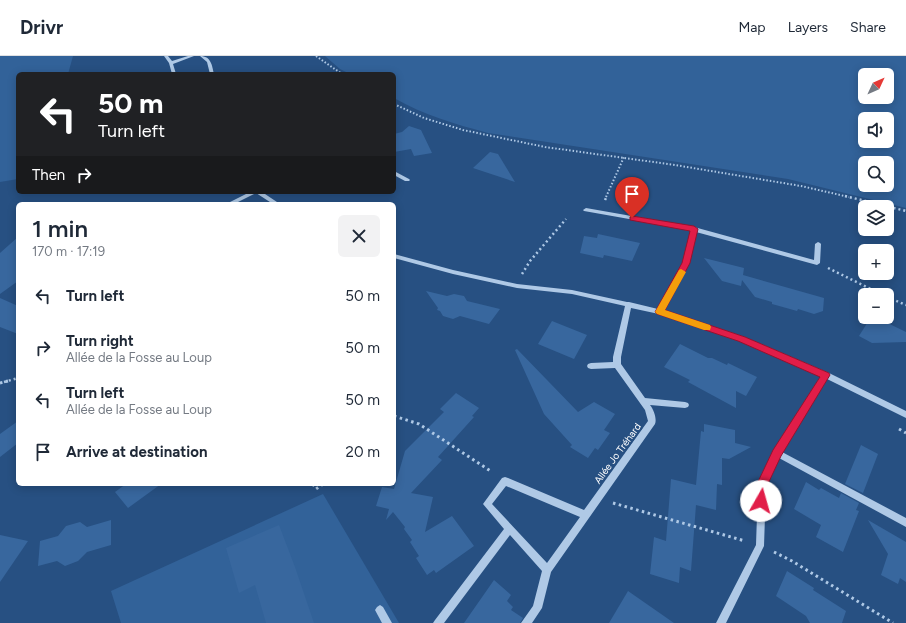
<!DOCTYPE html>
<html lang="en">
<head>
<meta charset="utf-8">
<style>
	body { margin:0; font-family:Figtree,sans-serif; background:#f2f2f3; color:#1f2937; height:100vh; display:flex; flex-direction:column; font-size:15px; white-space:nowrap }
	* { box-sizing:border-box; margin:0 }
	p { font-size:13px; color:#747a83 }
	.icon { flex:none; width:22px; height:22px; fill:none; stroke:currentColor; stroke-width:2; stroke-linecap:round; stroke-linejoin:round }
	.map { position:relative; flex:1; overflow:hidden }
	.details { position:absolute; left:16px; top:146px; width:380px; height:284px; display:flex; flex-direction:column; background:#fff; border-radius:6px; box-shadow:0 2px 10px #0003 }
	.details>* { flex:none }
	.guide { position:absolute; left:16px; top:16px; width:380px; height:122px; border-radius:6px; box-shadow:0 2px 10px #0003; background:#202124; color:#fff; overflow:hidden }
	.needle { width:26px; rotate:46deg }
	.controls { position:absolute; left:858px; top:12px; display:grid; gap:8px }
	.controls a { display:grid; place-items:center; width:36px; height:36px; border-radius:6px; background:#fff; box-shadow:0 2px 10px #0003; font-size:20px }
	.pin { position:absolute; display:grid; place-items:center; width:34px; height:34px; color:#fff; margin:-41px -17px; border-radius:50% 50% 50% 0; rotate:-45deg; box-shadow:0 0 4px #0007 }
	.pin .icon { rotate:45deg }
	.me { position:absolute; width:44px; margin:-22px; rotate:7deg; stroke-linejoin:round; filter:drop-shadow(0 0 3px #0008) }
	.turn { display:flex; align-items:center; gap:14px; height:84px; padding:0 16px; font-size:18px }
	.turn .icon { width:52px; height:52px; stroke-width:2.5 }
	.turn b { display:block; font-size:28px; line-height:34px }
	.then { display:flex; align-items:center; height:38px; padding:0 16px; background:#0003; gap:8px; font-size:15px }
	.round { display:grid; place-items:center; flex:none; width:42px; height:42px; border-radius:6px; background:#f2f2f3 }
	.summary { display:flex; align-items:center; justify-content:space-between; height:68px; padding:0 16px }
	h1 { font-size:24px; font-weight:600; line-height:30px }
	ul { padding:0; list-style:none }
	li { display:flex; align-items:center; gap:12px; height:52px; padding:0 16px }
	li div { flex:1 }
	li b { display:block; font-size:15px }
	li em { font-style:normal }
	header { display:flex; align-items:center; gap:24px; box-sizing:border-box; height:56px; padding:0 20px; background:#fff; border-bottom:1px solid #e0e1e3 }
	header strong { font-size:19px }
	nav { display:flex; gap:22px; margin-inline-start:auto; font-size:14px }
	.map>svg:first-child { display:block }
	.green { fill:#326299; fill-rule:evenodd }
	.building { fill:#38679e }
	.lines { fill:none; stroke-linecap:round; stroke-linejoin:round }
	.path-far2 { stroke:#afc9e6; stroke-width:2; stroke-dasharray:1.5 2; stroke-linecap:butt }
	.path-far1 { stroke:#afc9e6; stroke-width:2.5; stroke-dasharray:2 3; stroke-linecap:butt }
	.path { stroke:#afc9e6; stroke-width:3; stroke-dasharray:2.5 3.5; stroke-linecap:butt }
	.minor { fill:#afc9e6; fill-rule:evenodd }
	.route { fill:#e11d48; stroke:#92132f }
	.slow { fill:#f59e0b }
	.labels { text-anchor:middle; stroke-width:4; stroke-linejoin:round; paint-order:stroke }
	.street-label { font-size:10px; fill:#fff; stroke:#275082 }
</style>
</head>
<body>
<header>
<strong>Drivr</strong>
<nav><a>Map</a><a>Layers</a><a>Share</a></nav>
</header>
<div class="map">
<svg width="906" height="567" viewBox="0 0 906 567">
	<rect width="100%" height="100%" fill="#275082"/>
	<g class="green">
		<polygon points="0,0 73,0 68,18 18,18 18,123 0,126"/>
		<path d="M325 0H906V152L788 123 488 77C455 68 424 59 394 42V18H350L340 13ZM865 19H887V41H865ZM865 63H887V85H865ZM865 107H887V129H865Z"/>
		<polygon points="323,438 399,567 121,567 111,535"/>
	</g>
	<g class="building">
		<polygon points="409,70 421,74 432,97 414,100 411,93 394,96 394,78 402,76"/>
		<polygon points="490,96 498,98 515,126 473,112"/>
		<polygon points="598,178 640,187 632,205 604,199 603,202 580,197 584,180 597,182"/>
		<polygon points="18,181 18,225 0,238 0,197"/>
		<polygon points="704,202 744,212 743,219 824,242 823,255 814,258 798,253 797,255 772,248 772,246 755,241 742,224 741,230 722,225"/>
		<polygon points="426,235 447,240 454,238 464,240 467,245 500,253 489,268 460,260 453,263 443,260 440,255 437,254 438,252"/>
		<polygon points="0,242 18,250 18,278 0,271"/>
		<polygon points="871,261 875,261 906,276 906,286 872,287 859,280"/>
		<polygon points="552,265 587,279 574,303 538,288"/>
		<polygon points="680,288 708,302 712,302 727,309 728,307 757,321 746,340 736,335 736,352 688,326 690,324 664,311"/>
		<polygon points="517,293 578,356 594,346 615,358 604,374 610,377 598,394 595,392 588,402 570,391 572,389 544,358 515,294"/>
		<polygon points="456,337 479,352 472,360 474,361 438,401 442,404 411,437 433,441 425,476 452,460 474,490 436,517 434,514 427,519 416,502 419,500 410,486 412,484 404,473 405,471 393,456 386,464 389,453 376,450 382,431 394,433 405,395 444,356 440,353"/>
		<polygon points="18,365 18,387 0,401 0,378"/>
		<polygon points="704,368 735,374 735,387 751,391 729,403 722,402 722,429 717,428 716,454 696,449 691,515 680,511 679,527 650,518 654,481 666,485 671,423 696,429 701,375 704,376"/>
		<polygon points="861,389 878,398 863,437 845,428"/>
		<polygon points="806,426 819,434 821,432 839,442 841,437 859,447 856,454 859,455 843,496 816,481 821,469 794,453"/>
		<polygon points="126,428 161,428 128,452 115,436"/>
		<polygon points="111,464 111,489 87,496 78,505 65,510 57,505 38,510 40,485 58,480 66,470 80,466 87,471"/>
		<polygon points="868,464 906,486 906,526 900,522 898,528 881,519 888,498"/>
		<polygon points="279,469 295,511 314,567 266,567 255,529 239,537 226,492"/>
		<polygon points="0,479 28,485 0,526"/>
		<polygon points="787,515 814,532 813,534 846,555 842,567 810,567 806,560 776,540"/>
		<polygon points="494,524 511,539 507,545 513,551 511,554 523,562 520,567 464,567"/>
		<polygon points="628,535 674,567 609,567"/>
	</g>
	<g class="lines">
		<g class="path-far2">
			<polyline points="316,0 342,18"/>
			<polyline points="394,48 424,62 463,74 545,91 675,109 801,130 849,141"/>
			<polyline points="606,141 624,101"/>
		</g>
		<g class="path-far1">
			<polyline points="845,140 906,155"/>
			<polyline points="605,144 607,140"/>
			<polyline points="828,212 883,239"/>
			<polyline points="522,218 530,205 566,163"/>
			<polyline points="887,241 906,249"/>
			<polyline points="4,326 18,322"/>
		</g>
		<g class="path">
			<polyline points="0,327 8,325"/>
			<polyline points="394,360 419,368 492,416"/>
			<polyline points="899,373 906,377"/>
			<polyline points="313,428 316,433 323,428"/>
			<polyline points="613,447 745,485"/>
			<polyline points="774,496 792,505 893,567"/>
		</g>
		<g class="minor">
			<polygon points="164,0 168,0 172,5 188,0 194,0 173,8 176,18 172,18 169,7"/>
			<path d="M200 0C211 0 212 9 214 18H210L207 6Z"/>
			<polygon points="394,115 409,123 410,124 409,125 405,125 394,119"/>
			<polygon points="250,136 262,136 280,148 273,148 256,137 234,148 226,148"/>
			<path d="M586 152 694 171 814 204 815 188 818 186 820 187 821 188 820 207 817 209 696 176 689 207 664 255 744 281 829 317 906 355V362L827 323 782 396 906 462V471L779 402 766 430 764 490 726 567H716L756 489 758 430 774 395 821 320 740 285 659 258 631 252 621 301V308L645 342 685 346 688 347 689 349 688 351 685 352 650 349C654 354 657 363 655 368L551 516 542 552 532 567H521L533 550 542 515 510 479 444 567H433L435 564 504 473 483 448 502 422 505 421 508 422 584 454 648 365 645 354 615 312 591 313 588 312 587 310 588 308 591 307 613 306V301L625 250 572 238 517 232 453 218 394 202V198L453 214 517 228 572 234 627 246H629L658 253 683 207 691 174 584 155 583 154ZM506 430 580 461 547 507 492 448Z"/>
			<polygon points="380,549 383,551 392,567 382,567 375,554 377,551"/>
		</g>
	</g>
	<polygon class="route" points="632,160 694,170 698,173 690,207 665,254 745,281 829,317 830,319 781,400 767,430 767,445 765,448 761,450 757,448 756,445 756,430 773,394 820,321 738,285 657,258 655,256 682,207 690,175 630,164 630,161"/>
	<polygon class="slow" points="681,213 686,216 665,254 710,269 711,271 710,274 704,274 657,258 655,256 679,214"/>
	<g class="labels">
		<g class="street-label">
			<text transform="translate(617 397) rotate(-54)" y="4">Allée Jo Tréhard</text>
		</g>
	</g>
</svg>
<div class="controls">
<a><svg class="needle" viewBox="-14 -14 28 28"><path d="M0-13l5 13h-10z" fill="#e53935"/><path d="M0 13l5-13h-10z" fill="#747a83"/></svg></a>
<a><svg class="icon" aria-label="sound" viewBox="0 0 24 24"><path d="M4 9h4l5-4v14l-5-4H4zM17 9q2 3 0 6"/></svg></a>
<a><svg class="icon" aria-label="search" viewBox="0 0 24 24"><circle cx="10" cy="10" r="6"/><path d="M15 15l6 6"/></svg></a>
<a><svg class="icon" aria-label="layers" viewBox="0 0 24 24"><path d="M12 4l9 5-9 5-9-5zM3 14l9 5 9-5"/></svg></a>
<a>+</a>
<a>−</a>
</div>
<div class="pin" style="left:632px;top:162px;background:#d93025"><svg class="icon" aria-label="arrive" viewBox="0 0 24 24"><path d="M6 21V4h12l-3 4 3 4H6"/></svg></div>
<svg class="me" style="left:761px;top:445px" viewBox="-20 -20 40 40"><circle r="19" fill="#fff"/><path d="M0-13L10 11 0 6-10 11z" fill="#e11d48"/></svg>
<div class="guide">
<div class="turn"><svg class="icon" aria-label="left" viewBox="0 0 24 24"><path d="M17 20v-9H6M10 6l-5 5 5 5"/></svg><div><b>50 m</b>Turn left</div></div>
<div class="then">Then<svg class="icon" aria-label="right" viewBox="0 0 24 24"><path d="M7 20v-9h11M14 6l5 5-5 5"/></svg></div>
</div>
<section class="details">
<div class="summary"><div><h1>1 min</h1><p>170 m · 17:19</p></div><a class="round"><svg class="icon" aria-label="close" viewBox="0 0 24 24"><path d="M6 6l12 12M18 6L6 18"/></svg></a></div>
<ul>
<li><svg class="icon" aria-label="left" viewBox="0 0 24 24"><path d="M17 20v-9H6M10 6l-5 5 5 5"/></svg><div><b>Turn left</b></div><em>50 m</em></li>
<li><svg class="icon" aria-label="right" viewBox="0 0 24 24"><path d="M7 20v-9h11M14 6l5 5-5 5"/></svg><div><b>Turn right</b><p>Allée de la Fosse au Loup</p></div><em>50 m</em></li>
<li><svg class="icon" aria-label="left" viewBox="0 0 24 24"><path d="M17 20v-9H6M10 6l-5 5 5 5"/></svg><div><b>Turn left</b><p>Allée de la Fosse au Loup</p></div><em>50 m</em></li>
<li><svg class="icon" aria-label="arrive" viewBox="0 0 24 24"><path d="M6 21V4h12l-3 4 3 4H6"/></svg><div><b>Arrive at destination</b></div><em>20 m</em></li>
</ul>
</section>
</div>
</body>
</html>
